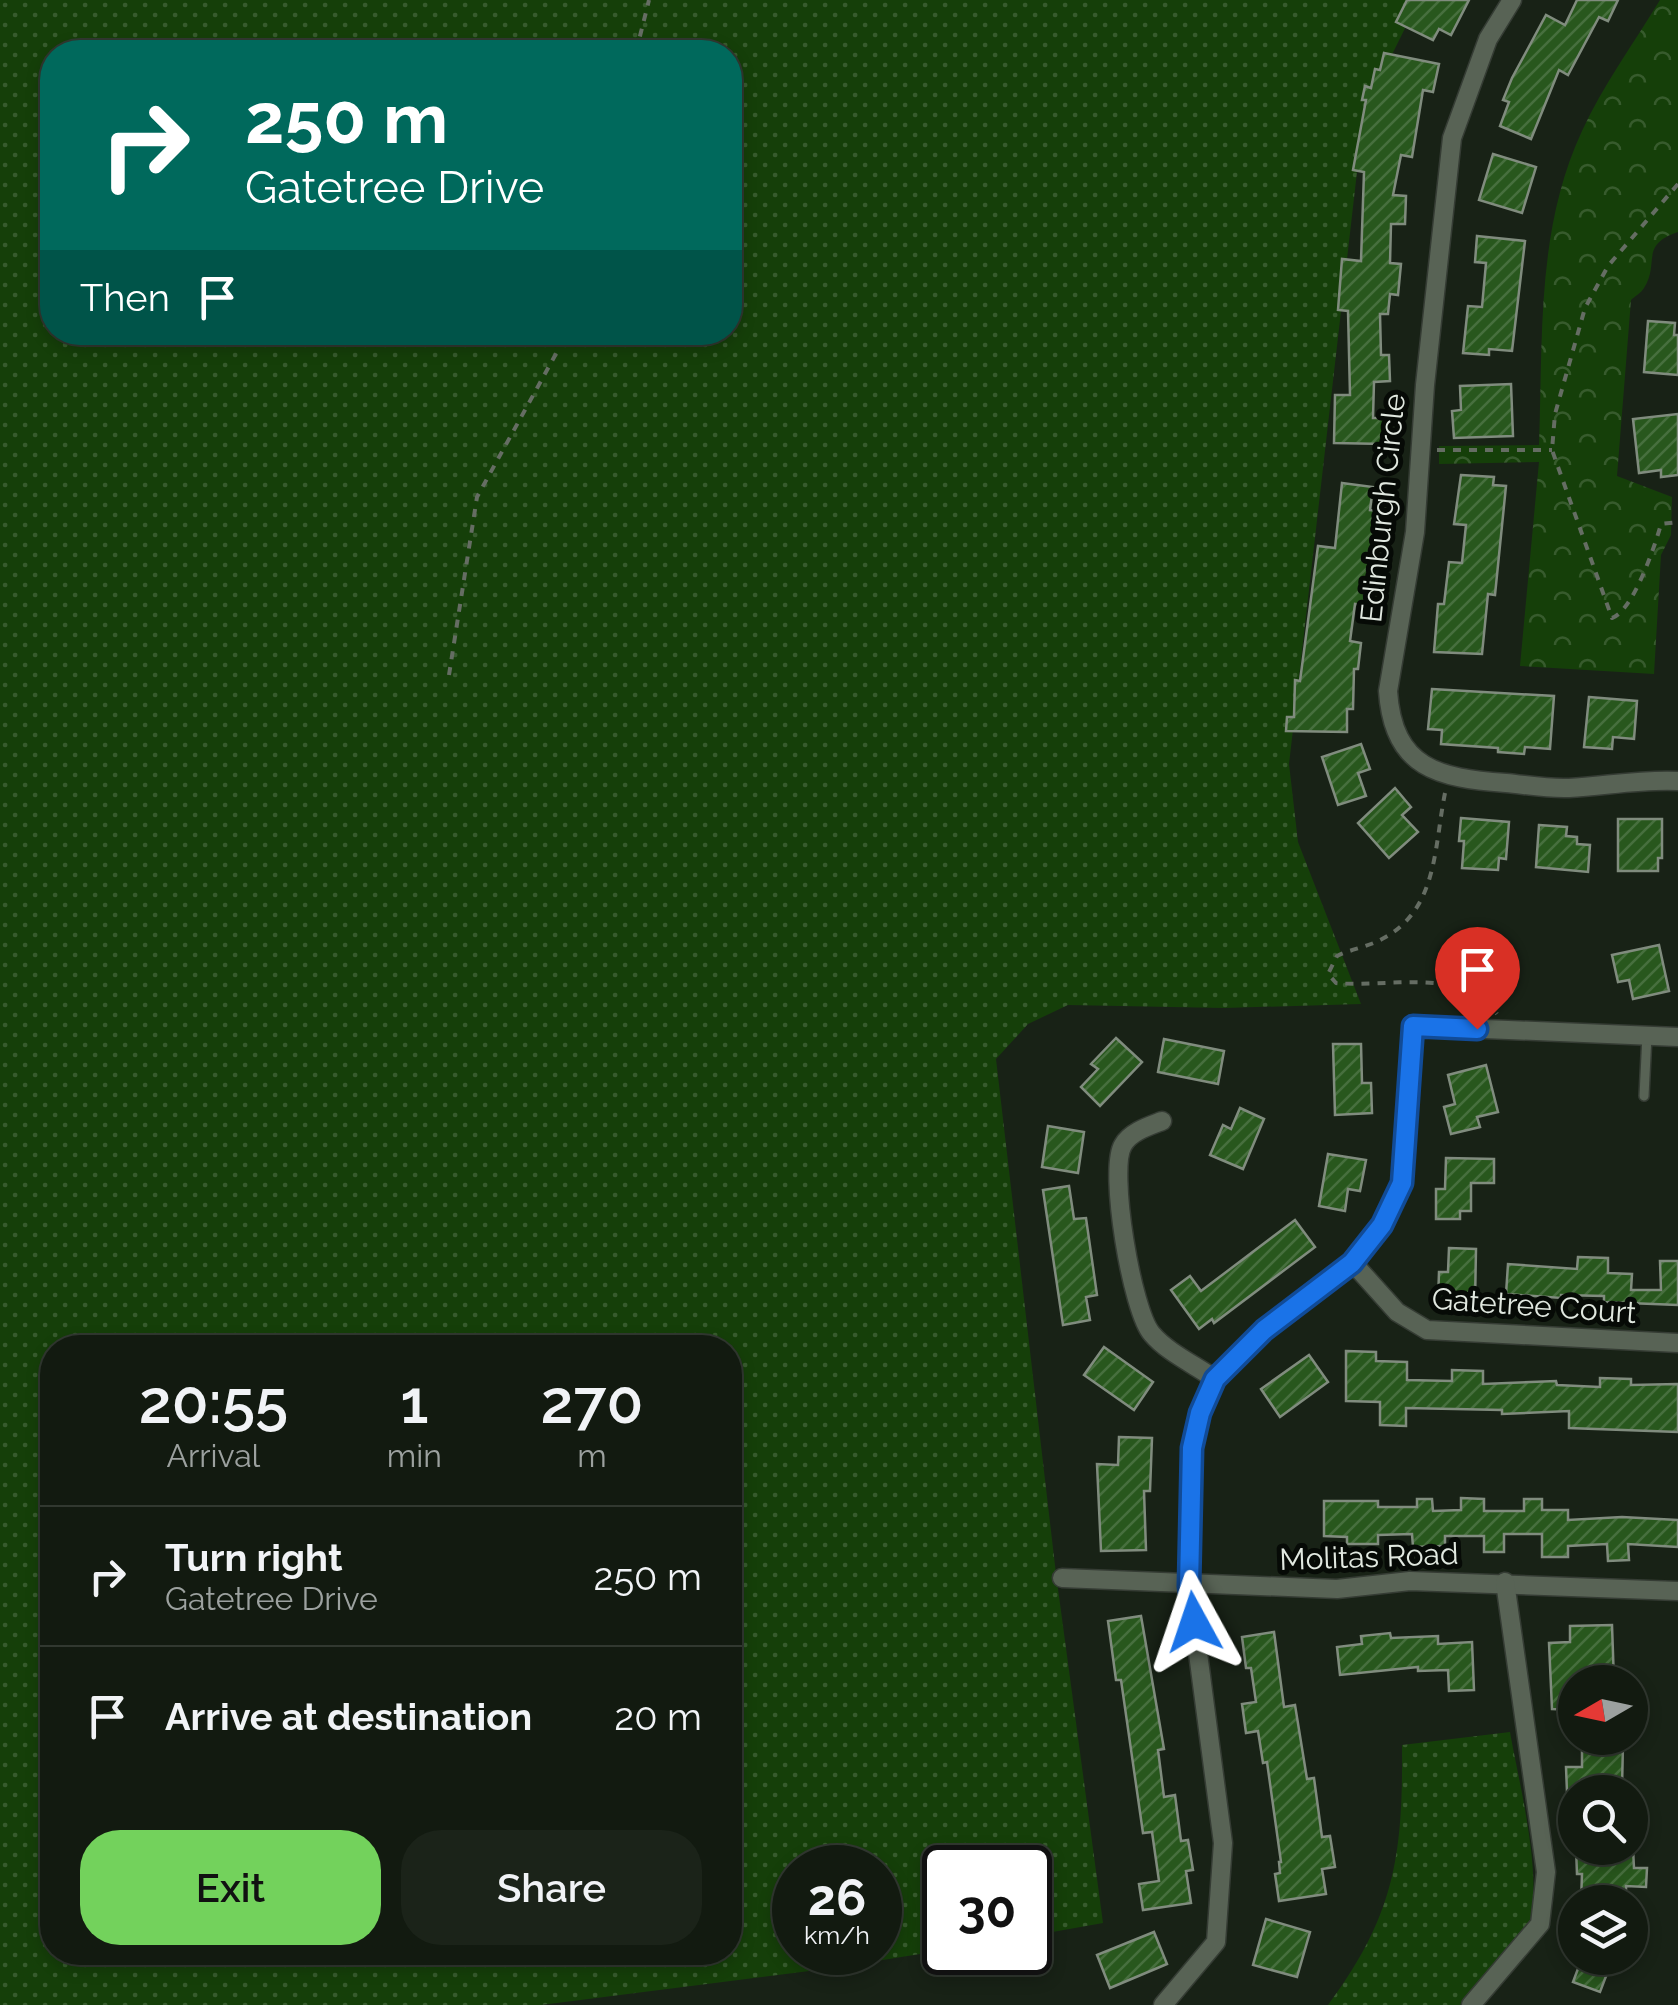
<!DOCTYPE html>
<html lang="en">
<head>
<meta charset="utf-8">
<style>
	body { margin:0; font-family:Raleway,sans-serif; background:#1b2319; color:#f1f3f6; height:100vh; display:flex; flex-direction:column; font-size:38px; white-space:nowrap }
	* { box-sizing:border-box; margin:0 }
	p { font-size:32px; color:#9ca19f }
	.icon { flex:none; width:55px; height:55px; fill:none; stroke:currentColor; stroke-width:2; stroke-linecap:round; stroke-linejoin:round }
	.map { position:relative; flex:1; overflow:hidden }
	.side { position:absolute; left:40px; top:1335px; width:702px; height:630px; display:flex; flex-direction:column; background:#121a10; border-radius:40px; box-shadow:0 5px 15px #0003,0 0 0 2px #313830 }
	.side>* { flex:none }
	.top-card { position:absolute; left:40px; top:40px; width:702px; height:305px; border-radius:40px; box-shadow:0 5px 15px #0003,0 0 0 2px #313830; background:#00695c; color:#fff; overflow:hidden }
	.needle { width:65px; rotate:261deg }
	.buttons { position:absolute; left:1558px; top:1665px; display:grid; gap:20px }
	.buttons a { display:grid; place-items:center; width:90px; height:90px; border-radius:50%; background:#121a10; box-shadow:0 5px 15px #0003,0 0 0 2px #313830; font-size:50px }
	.speed { position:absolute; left:772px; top:1845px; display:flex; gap:20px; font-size:50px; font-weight:700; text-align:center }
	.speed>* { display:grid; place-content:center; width:130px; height:130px; border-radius:50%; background:#121a10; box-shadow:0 5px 15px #0003,0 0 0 2px #313830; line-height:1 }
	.speed small { font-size:25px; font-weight:400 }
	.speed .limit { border:5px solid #111; border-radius:15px; background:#fff; color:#111 }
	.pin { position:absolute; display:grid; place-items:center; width:85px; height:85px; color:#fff; margin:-102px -42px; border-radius:50% 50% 50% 0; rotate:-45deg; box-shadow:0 0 10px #0007 }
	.pin .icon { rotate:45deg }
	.me { position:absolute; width:110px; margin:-55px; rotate:355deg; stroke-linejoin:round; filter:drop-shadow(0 0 8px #0008) }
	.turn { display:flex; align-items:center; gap:35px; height:210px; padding:0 40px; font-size:45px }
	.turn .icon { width:130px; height:130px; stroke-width:2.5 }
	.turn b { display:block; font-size:70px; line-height:85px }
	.then { display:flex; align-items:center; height:95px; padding:0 40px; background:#0003; gap:20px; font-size:38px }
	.eta { display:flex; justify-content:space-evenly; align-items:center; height:170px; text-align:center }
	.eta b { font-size:60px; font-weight:600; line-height:70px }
	.button { display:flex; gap:20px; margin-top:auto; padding:20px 40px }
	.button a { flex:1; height:115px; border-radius:40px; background:#73d25c; color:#111; font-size:40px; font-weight:600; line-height:115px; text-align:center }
	.button a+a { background:#1b2319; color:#f1f3f6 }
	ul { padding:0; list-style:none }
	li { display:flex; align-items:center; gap:30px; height:140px; padding:0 40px; border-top:2px solid #313830 }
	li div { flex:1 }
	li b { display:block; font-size:38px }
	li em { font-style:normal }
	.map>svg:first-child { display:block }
	.grass { fill:url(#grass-dots); fill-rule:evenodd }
	.park { fill:url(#park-crowns) }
	.building { fill:url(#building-hatch); stroke:#808c7e; stroke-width:2.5 }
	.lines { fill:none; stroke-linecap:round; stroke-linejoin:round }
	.service-casing { stroke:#353c34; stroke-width:12 }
	.minor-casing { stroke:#353c34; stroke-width:21 }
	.path { stroke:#656d63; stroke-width:4; stroke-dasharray:8 8; stroke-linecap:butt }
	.service { stroke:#586355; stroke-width:9 }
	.minor { stroke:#586355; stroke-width:18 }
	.route-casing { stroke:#114b97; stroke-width:25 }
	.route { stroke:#1a73e8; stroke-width:18 }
	.labels { text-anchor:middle; stroke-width:10; stroke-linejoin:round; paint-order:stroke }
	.street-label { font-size:30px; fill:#e1e8e0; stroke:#060a06 }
</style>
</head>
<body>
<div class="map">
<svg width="1678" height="2005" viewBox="0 0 1678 2005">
	<defs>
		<pattern id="grass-dots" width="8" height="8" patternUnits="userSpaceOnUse" patternTransform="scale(2.5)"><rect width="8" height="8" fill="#153f09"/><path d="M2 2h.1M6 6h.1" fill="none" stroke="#375b2d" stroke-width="1.8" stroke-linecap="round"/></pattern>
		<pattern id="park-crowns" width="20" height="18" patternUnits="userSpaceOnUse" patternTransform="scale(2.5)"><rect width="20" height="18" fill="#153f09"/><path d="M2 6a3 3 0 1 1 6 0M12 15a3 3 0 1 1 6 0" fill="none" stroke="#375b2d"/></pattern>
		<pattern id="building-hatch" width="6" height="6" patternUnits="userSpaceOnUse" patternTransform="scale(2.5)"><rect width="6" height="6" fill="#28571d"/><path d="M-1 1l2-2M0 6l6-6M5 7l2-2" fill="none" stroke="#476f3e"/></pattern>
	</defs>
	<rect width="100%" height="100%" fill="#182216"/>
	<g class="grass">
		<path d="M0 0H1419L1364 111 1289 764 1298 842 1361 1004 1224 1008 1068 1005 1028 1024 996 1059 1056 1574 1103 1923 1030 1936V1868H945V1950L833 1968 541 2005H0ZM52 52H730V332H52ZM52 1348H730V1952H52ZM795 1868H880V1952H795Z"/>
		<path d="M1510 1732C1518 1779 1547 1890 1526 1930 1512 1958 1482 1982 1460 2005H1328C1395 1915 1403 1855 1402 1745Z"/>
	</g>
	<path class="park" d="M1660 0H1678V232C1639 245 1660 263 1644 288 1641 293 1635 296 1631 300L1617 476 1672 497 1671 535 1661 555 1654 674 1520 666 1539 462 1439 464V446L1539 445C1543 338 1536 230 1582 131 1603 85 1634 43 1660 0Z"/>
	<g class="building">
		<polygon points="1407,0 1469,0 1451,35 1439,29 1433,40 1396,22"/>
		<polygon points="1577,0 1618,0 1608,21 1599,17 1568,75 1559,70 1531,139 1500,126 1509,102 1503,100 1512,78 1546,15 1565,25"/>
		<polygon points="1384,53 1439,64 1433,92 1423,90 1412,157 1401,155 1393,195 1406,196 1405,224 1391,224 1390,263 1401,264 1398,295 1390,294 1388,314 1380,314 1381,355 1389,355 1390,381 1374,382 1373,418 1385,418 1385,444 1334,443 1335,395 1350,395 1348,311 1338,310 1342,259 1361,261 1364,172 1353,170 1366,100 1362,100 1365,86 1371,88 1375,69 1380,70"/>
		<polygon points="1493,154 1536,167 1522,213 1479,200"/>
		<polygon points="1477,236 1525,241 1512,351 1489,349 1489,355 1463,353 1468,306 1482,307 1486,263 1475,262"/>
		<polygon points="1648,321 1675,323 1674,335 1678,335 1678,375 1644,372"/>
		<polygon points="1511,384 1513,436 1454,438 1452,411 1461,410 1460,386"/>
		<polygon points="1678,414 1678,475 1661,477 1661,470 1639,473 1633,419"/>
		<polygon points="1461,475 1494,477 1493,485 1506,486 1495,595 1488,594 1482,654 1434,652 1438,604 1444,604 1449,562 1462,563 1466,525 1454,524"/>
		<polygon points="1342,483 1373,487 1370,510 1382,511 1369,579 1373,580 1370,606 1355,604 1350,641 1361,643 1358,669 1354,669 1353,709 1347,709 1347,732 1286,731 1287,717 1294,717 1295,680 1300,681 1318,546 1335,548"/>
		<polygon points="1432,689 1554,696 1550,749 1525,747 1524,754 1498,752 1498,748 1441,744 1442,730 1428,729"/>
		<polygon points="1589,697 1637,701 1634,739 1613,737 1612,749 1584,747"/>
		<polygon points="1361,744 1370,769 1358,773 1366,796 1338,805 1322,757"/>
		<polygon points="1395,788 1411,807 1402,815 1418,832 1389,858 1358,823"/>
		<polygon points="1461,818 1509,822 1506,859 1499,858 1498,870 1462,868 1464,841 1459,841"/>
		<polygon points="1618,819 1662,819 1662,858 1658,858 1658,871 1618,871"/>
		<polygon points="1539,825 1567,827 1566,836 1577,837 1577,844 1590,845 1588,872 1536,867"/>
		<polygon points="1659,945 1669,991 1633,999 1629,980 1618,982 1612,955"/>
		<polygon points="1116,1038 1142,1062 1100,1106 1081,1087 1098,1069 1091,1064"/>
		<polygon points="1164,1039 1224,1051 1218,1084 1158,1072"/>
		<polygon points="1333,1044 1361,1044 1362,1083 1371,1083 1372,1113 1335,1115"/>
		<polygon points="1486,1065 1498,1112 1477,1117 1480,1127 1451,1134 1444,1107 1455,1104 1448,1075"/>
		<polygon points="1240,1108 1264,1119 1243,1169 1210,1155 1223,1125 1231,1129"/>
		<polygon points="1048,1126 1084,1132 1078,1173 1042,1167"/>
		<polygon points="1328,1154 1366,1160 1360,1191 1348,1189 1345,1211 1319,1206"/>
		<polygon points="1446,1158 1494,1159 1494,1183 1471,1183 1471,1211 1460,1211 1460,1219 1436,1219 1436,1189 1445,1189"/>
		<polygon points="1069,1186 1074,1219 1086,1218 1097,1295 1086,1297 1090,1320 1063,1325 1043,1190"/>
		<polygon points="1295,1220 1315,1247 1214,1323 1212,1319 1199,1329 1171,1290 1190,1276 1201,1291"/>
		<polygon points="1449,1248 1476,1249 1475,1303 1438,1302 1439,1272 1448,1272"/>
		<polygon points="1578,1257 1608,1258 1608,1273 1632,1274 1631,1290 1661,1290 1660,1261 1678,1261 1678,1305 1604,1302 1604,1296 1561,1295 1561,1298 1506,1294 1508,1264 1577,1269"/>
		<polygon points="1104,1347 1153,1382 1134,1410 1084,1375"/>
		<polygon points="1346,1351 1376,1352 1376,1361 1407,1362 1407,1380 1452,1381 1452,1370 1483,1371 1483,1384 1556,1381 1557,1385 1600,1387 1600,1378 1631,1379 1631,1385 1678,1384 1678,1432 1569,1428 1569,1411 1502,1414 1502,1410 1406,1408 1406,1426 1380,1425 1380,1402 1346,1401"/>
		<polygon points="1309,1355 1328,1382 1280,1417 1261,1389"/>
		<polygon points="1119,1437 1152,1438 1150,1491 1144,1491 1146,1550 1101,1551 1097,1464 1118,1465"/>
		<polygon points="1461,1498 1484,1499 1484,1511 1524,1511 1524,1499 1542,1499 1542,1510 1568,1510 1568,1520 1622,1517 1678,1520 1678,1547 1628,1544 1629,1560 1608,1561 1607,1544 1568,1546 1568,1557 1542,1557 1542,1534 1504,1534 1504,1552 1484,1552 1484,1536 1445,1536 1445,1546 1413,1547 1412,1534 1378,1535 1378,1544 1347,1544 1347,1537 1324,1536 1324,1501 1378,1501 1378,1507 1417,1507 1417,1499 1432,1499 1433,1511 1461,1510"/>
		<polygon points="1141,1616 1164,1749 1158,1750 1164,1797 1175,1795 1181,1841 1188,1840 1193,1870 1186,1871 1191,1903 1143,1910 1139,1884 1159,1881 1152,1832 1143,1833 1121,1680 1116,1680 1108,1621"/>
		<polygon points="1612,1625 1614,1682 1575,1682 1575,1710 1552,1709 1549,1643 1570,1642 1570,1626"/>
		<polygon points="1274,1632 1284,1707 1295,1705 1307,1779 1314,1778 1322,1837 1330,1836 1335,1867 1322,1869 1326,1894 1279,1901 1275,1874 1280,1873 1279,1862 1281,1862 1267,1762 1263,1763 1258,1731 1246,1733 1242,1704 1256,1702 1251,1668 1246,1668 1242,1637"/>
		<polygon points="1390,1633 1391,1638 1438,1636 1438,1644 1472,1642 1474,1690 1449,1691 1448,1670 1418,1671 1418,1667 1340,1675 1337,1647 1362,1644 1361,1636"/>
		<polygon points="1623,1744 1622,1788 1567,1792 1566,1767 1582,1767 1582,1746"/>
		<polygon points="1576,1848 1633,1848 1634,1868 1647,1868 1646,1887 1626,1886 1626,1902 1581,1902 1582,1874 1577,1874"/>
		<polygon points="1266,1919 1310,1932 1297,1977 1253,1965"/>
		<polygon points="1154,1932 1167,1964 1110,1988 1097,1955"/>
		<polygon points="1582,1958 1613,1958 1600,1992 1573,1982"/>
	</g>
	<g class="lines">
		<defs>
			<polyline id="service" points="1644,1096 1647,1035"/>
			<g id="minor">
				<path d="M1512 0 1488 39 1452 138 1425 385 1415 532 1388 691C1393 769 1439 778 1506 783 1527 785 1548 789 1569 788 1606 786 1641 779 1678 781"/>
				<path d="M1162 1121C1149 1126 1130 1132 1123 1145 1108 1169 1132 1312 1152 1334 1167 1352 1195 1365 1215 1379"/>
				<polyline points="1353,1263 1397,1312 1427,1330 1678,1343"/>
				<polyline points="1062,1578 1337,1589 1410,1581 1678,1591"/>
				<polyline points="1163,2005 1216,1942 1223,1843 1189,1585 1192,1448 1200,1413 1215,1379 1264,1331 1353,1263 1382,1225 1402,1183 1413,1026 1678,1037"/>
				<polyline points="1471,2005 1540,1924 1546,1872 1505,1582"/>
			</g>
		</defs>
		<use href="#service" class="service-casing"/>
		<use href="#minor" class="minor-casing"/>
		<g class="path">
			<polyline points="636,52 649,0"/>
			<path d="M1678 184 1608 266 1585 308 1555 414 1552 450 1612 618C1633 611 1655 546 1661 524L1678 522"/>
			<polyline points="1437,450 1552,450"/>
			<polyline points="449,675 477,497 557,352 563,332"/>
			<path d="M1445 793C1434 847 1438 910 1382 939 1368 947 1351 949 1337 956L1328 974 1336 983C1387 988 1462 966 1497 1014"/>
		</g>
		<use href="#service" class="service"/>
		<use href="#minor" class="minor"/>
	</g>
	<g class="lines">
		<defs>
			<polyline id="route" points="1194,1622 1189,1586 1192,1448 1200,1413 1215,1379 1264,1330 1352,1263 1382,1225 1402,1183 1413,1026 1477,1029"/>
		</defs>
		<use href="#route" class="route-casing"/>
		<use href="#route" class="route"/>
	</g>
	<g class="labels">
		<g class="street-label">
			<text transform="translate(1383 508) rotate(-84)" y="10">Edinburgh Circle</text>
			<text transform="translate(1534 1306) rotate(4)" y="10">Gatetree Court</text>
			<text transform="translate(1369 1557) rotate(-2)" y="10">Molitas Road</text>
		</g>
	</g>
</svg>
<div class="buttons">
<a><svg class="needle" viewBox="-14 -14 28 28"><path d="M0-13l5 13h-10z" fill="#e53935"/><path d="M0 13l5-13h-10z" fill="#9ca19f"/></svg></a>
<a><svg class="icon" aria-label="search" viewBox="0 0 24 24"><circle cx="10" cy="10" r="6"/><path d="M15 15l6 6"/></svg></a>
<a><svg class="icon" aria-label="layers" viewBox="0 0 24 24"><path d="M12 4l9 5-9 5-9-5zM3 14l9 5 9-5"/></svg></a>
</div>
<div class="speed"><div>26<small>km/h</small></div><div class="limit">30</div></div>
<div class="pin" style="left:1477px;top:1029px;background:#d93025"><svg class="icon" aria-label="arrive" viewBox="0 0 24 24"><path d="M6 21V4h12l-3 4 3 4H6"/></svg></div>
<svg class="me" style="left:1194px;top:1622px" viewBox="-20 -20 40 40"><path d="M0-17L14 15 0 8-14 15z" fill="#1a73e8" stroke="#fff" stroke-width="4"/></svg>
<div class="top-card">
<div class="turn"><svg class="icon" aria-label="right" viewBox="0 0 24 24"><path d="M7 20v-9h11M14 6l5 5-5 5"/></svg><div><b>250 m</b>Gatetree Drive</div></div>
<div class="then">Then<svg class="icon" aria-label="arrive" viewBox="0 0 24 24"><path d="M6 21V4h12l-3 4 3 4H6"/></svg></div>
</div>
<section class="side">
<div class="eta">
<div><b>20:55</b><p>Arrival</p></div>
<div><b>1</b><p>min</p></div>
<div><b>270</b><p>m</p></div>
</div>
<ul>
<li><svg class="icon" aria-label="right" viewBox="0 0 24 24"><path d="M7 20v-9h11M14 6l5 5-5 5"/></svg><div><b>Turn right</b><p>Gatetree Drive</p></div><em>250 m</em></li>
<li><svg class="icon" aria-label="arrive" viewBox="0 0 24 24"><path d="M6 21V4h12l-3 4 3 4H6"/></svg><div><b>Arrive at destination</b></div><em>20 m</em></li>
</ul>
<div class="button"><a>Exit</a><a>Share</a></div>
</section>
</div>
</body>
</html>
